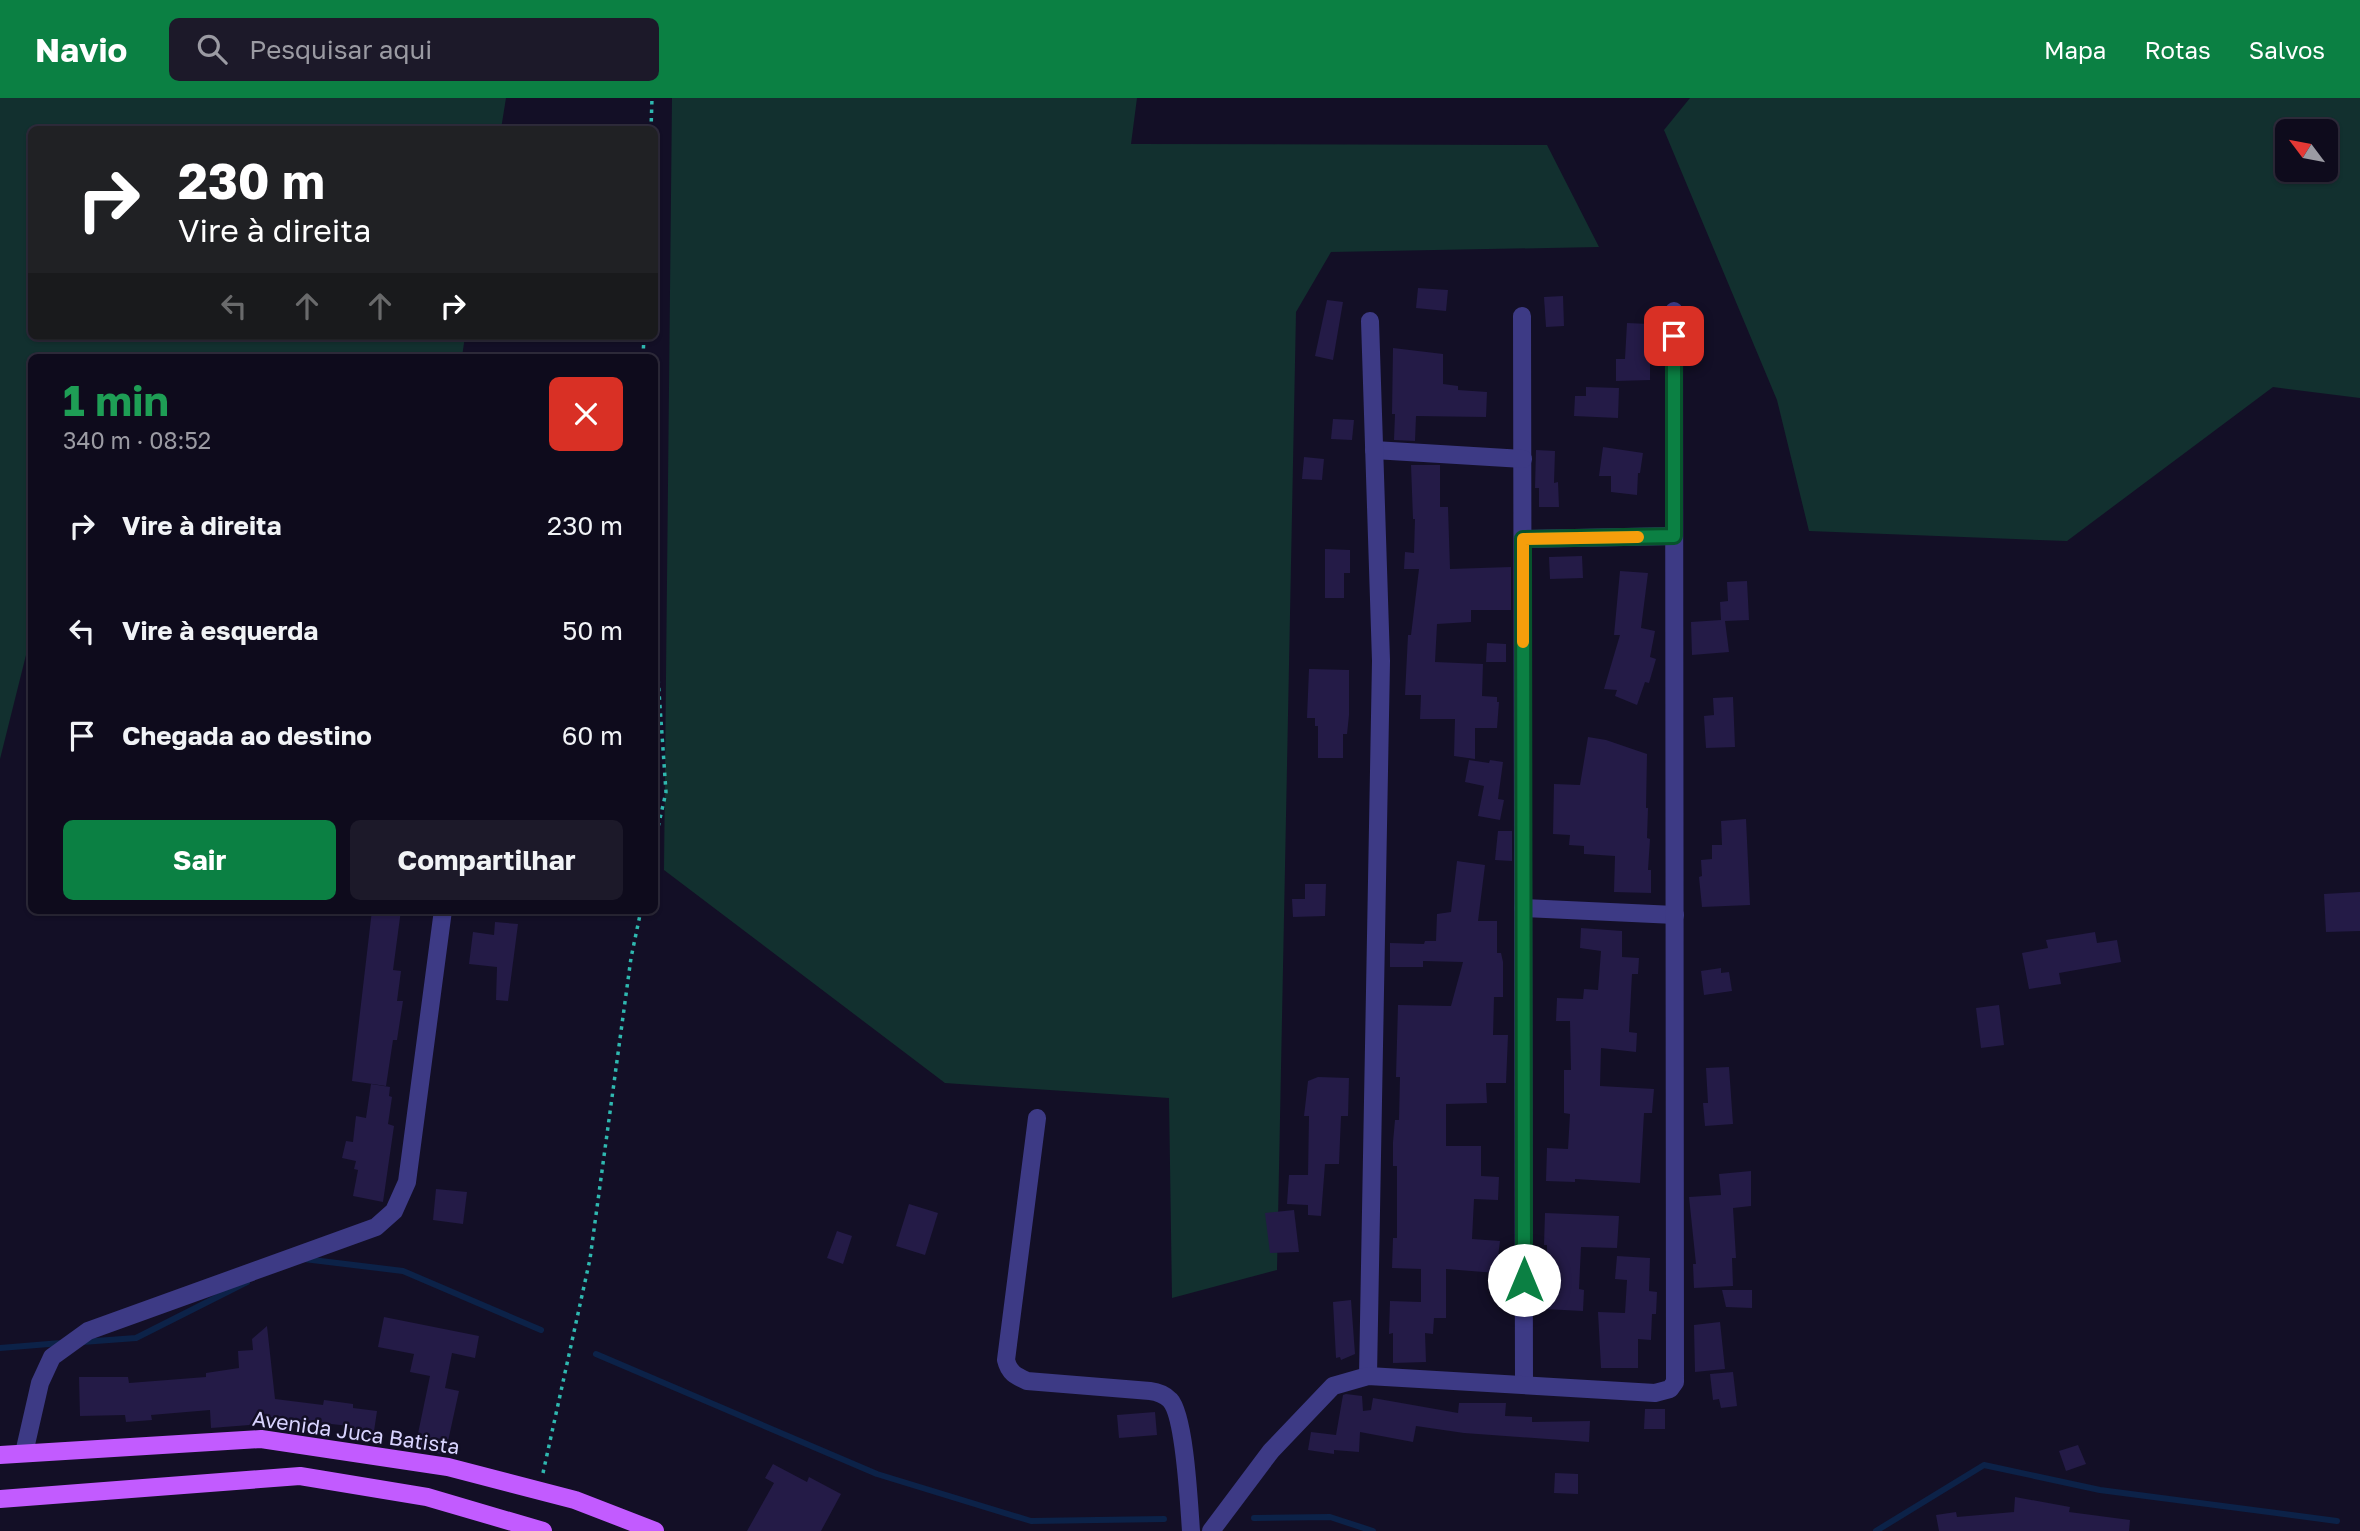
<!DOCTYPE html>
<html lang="pt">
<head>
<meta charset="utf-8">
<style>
	body { margin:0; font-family:"Golos Text",sans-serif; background:#1c1929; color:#f1f3f6; height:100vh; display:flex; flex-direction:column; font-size:26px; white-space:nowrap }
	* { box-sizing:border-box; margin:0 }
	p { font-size:23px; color:#9b9ba3 }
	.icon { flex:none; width:38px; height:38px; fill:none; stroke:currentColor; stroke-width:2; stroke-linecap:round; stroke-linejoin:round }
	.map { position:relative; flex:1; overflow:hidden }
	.side { position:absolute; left:28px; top:256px; width:630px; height:560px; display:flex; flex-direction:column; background:#0e0b1c; border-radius:10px; box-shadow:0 2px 5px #0004,0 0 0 2px #2e2b3b }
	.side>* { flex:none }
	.top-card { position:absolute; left:28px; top:28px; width:630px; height:214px; border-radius:10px; box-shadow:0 2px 5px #0004,0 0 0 2px #2e2b3b; background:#202124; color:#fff; overflow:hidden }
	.needle { width:46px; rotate:302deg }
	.controls { position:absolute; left:2275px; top:21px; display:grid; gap:14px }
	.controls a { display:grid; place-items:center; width:63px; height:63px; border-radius:10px; background:#0e0b1c; box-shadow:0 2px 5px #0004,0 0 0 2px #2e2b3b; font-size:35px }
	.pin { position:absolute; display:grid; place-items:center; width:60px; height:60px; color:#fff; margin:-30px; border-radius:14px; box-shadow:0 4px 10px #0006 }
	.me { position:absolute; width:77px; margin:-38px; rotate:0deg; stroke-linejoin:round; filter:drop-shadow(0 0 5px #0008) }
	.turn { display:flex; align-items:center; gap:24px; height:147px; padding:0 35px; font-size:32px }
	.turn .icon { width:91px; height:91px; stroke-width:2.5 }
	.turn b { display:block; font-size:49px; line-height:60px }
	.lanes { display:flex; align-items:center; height:66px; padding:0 35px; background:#0003; justify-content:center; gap:35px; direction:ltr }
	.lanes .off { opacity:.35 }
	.round { display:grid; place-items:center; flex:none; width:74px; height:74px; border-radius:10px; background:#1c1929 }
	.summary { display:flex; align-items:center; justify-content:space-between; height:119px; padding:0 35px }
	h1 { font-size:42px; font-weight:700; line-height:52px; color:#1e9e55 }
	.action { display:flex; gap:14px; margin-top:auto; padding:14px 35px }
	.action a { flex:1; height:80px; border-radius:10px; background:#0b8043; color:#fff; font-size:28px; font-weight:700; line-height:80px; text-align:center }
	.action a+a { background:#1c1929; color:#f1f3f6 }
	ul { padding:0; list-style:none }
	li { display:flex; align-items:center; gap:21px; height:105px; padding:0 35px }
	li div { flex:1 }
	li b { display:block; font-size:26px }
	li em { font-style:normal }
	header { display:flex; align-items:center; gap:42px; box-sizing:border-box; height:98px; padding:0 35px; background:#0b8043; color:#fff }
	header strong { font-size:33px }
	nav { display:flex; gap:38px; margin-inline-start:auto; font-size:24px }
	.search { width:490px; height:63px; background:#1c1929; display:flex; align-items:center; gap:18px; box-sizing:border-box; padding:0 24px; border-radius:10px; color:#9b9ba3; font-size:26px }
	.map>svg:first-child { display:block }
	.green { fill:#12302f; fill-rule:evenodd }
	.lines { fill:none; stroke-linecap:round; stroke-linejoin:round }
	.stream { stroke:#0c2248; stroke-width:6 }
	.building { fill:#241b47 }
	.path { stroke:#2fb8b0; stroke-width:3.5; stroke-dasharray:3.5 5; stroke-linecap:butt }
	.street { stroke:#3d3a85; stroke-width:18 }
	.primary { stroke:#c25bff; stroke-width:18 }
	.route-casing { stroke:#07532c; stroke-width:18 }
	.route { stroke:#0b8043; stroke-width:12 }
	.slow { stroke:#f59e0b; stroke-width:12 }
	.labels { text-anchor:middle; stroke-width:5; stroke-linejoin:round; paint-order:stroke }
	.street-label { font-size:21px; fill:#d9d4ff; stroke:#130f26 }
</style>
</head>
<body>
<header>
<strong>Navio</strong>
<div class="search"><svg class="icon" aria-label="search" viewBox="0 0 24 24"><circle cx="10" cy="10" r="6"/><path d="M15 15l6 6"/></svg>Pesquisar aqui</div>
<nav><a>Mapa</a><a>Rotas</a><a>Salvos</a></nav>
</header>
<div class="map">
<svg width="2360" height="1433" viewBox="0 0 2360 1433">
	<rect width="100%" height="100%" fill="#130f26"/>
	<g class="green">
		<polygon points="0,0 506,0 501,31 32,32 32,238 465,238 462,259 32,259 31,537 0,661"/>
		<polygon points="672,0 1137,0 1131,46 1547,47 1599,149 1331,154 1296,214 1277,1172 1172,1200 1169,1000 945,985 664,772"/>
		<path d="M1690 0H2360V300L2273 289 2067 443 1809 433 1777 302 1664 32ZM2326 33V72H2287V33Z"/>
	</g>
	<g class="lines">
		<g class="stream">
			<polyline points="304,1161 403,1173 541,1232"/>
			<polyline points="82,1244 136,1240 247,1184"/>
			<polyline points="0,1250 61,1245"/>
			<polyline points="596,1256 877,1376 1031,1423 1164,1421"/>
			<polyline points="1254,1420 1330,1419 1373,1433"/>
			<polyline points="1876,1433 1984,1367 2100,1392 2337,1423"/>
		</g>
	</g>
	<g class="building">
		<polygon points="1418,190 1448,192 1446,213 1416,210"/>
		<polygon points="1563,198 1564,228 1546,229 1544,199"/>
		<polygon points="1327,202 1343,204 1333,262 1315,258"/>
		<polygon points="1627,225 1650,226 1650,282 1616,283 1616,261 1625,261"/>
		<polygon points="1393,250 1443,256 1443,286 1458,288 1458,292 1487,294 1486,319 1416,318 1415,343 1394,342 1395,316 1392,316"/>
		<polygon points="1586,289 1619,290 1618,320 1574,318 1575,298 1586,298"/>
		<polygon points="1333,321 1354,322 1352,342 1331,341"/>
		<polygon points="1603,349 1643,355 1640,375 1638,375 1637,397 1611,394 1611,378 1599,378"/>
		<polygon points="1536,352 1555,353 1554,385 1558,384 1559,409 1539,409 1539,390 1535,390"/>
		<polygon points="1304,359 1324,361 1322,382 1302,381"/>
		<polygon points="1411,367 1440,367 1440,409 1448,409 1450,471 1511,469 1511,512 1471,512 1471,524 1437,526 1435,564 1483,566 1482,598 1497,599 1497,604 1499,604 1497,630 1475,630 1475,661 1454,658 1455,621 1420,621 1421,597 1405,597 1408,537 1411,537 1419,471 1404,471 1405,454 1414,455 1415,421 1413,421"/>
		<polygon points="1325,451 1350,452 1350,475 1344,475 1344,500 1325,500"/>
		<polygon points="1582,458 1583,480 1550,481 1549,459"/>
		<polygon points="1620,473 1648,475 1641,530 1655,533 1650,559 1656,561 1649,585 1645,584 1637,607 1615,598 1617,592 1604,591 1620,537 1614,537"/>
		<polygon points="1747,483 1749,522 1725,523 1729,554 1692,557 1691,524 1721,522 1720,504 1728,503 1727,484"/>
		<polygon points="1487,545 1506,546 1506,564 1486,564"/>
		<polygon points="1309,571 1349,572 1349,617 1347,636 1343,636 1343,660 1318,660 1318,628 1315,628 1315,620 1307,620"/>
		<polygon points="1733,599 1735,649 1706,650 1704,618 1714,617 1713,600"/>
		<polygon points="1588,639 1606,642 1647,656 1646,710 1648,710 1647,740 1650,741 1648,772 1651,772 1651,795 1614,794 1615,758 1584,756 1584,748 1569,747 1570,737 1553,736 1554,686 1580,687"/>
		<polygon points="1469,662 1489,665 1490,662 1503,664 1498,701 1504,702 1500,722 1478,718 1484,688 1465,684"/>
		<polygon points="1746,721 1750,807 1702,809 1699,779 1702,778 1701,762 1712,761 1712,747 1722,747 1721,723"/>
		<polygon points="1498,733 1512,733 1512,763 1495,762"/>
		<polygon points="1457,763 1485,767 1478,823 1497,823 1497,855 1501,855 1503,864 1503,899 1494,899 1493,937 1508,937 1506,985 1486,985 1487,1005 1446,1006 1446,1048 1481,1048 1481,1078 1499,1079 1498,1102 1474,1101 1472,1141 1500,1143 1498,1159 1511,1160 1509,1176 1446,1171 1446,1220 1434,1220 1433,1236 1425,1235 1426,1264 1393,1265 1393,1235 1389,1236 1390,1203 1421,1204 1421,1171 1392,1170 1393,1140 1397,1140 1397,1068 1393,1068 1393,1044 1395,1022 1399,1022 1400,979 1396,979 1398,907 1451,908 1463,864 1423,863 1423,869 1390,869 1390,845 1424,846 1425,843 1436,843 1437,816 1451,814"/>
		<polygon points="1305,786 1326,786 1325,818 1293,819 1292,801 1305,801"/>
		<polygon points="2360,794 2360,833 2326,834 2324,796"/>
		<polygon points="372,812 401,812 393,872 401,873 397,903 403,903 397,942 393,942 386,988 352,983"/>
		<polygon points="495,824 518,826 508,903 496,902 497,869 469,866 473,834 494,837"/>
		<polygon points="1581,830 1622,833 1622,859 1639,860 1638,876 1632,876 1629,934 1637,935 1636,954 1601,950 1600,988 1654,991 1652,1015 1644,1015 1640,1085 1575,1081 1575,1084 1546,1083 1547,1050 1568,1051 1570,1016 1564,1015 1564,972 1571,972 1570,923 1556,923 1557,900 1583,901 1584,891 1598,892 1601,853 1580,850"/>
		<polygon points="2095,834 2097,845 2117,842 2121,864 2059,875 2061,886 2029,891 2022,855 2048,850 2046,842"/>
		<polygon points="1721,870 1721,875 1729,874 1732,893 1704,897 1701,873"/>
		<polygon points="1999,907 2004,947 1981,950 1976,910"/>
		<polygon points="1729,969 1733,1026 1705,1028 1703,1005 1708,1005 1706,970"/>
		<polygon points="1318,979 1349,980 1348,1018 1341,1018 1339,1066 1325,1066 1321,1118 1308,1117 1308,1107 1287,1106 1289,1077 1308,1077 1309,1018 1304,1018 1306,1001 1308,983"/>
		<polygon points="371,986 390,989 389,998 392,999 388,1026 394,1028 383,1104 353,1098 358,1072 354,1071 356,1063 342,1060 346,1043 353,1044 356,1018 366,1020"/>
		<polygon points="1751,1073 1751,1108 1733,1110 1736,1160 1732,1160 1733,1188 1694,1190 1693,1166 1696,1166 1689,1099 1721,1097 1719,1076"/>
		<polygon points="436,1091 467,1094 463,1126 433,1122"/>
		<polygon points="909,1106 938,1115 925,1157 896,1148"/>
		<polygon points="1294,1112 1299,1154 1270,1155 1265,1115"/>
		<polygon points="1545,1115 1619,1118 1617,1150 1581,1149 1579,1191 1584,1192 1583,1213 1545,1211 1547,1170 1547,1147 1544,1147"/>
		<polygon points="837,1133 852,1138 843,1166 827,1160"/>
		<polygon points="1617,1158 1650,1160 1649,1193 1657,1194 1656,1216 1652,1216 1651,1242 1638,1241 1638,1270 1601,1270 1598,1214 1625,1215 1627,1182 1615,1181"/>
		<polygon points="1722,1192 1752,1192 1752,1210 1726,1209"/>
		<polygon points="1351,1202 1355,1256 1341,1262 1340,1259 1336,1260 1333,1204"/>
		<polygon points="384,1219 479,1238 475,1260 452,1255 445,1290 459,1293 445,1357 415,1350 430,1278 410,1274 414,1256 378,1249"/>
		<polygon points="1720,1224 1725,1271 1695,1274 1694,1227"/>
		<polygon points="267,1228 275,1301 323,1307 324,1302 353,1306 353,1310 377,1313 373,1340 348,1336 349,1328 261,1318 261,1326 211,1330 210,1312 151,1317 152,1322 126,1324 125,1317 80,1318 79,1279 128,1279 129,1285 206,1279 206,1275 239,1270 238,1253 253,1252 252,1241"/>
		<polygon points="1733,1274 1737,1308 1721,1310 1719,1301 1713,1302 1710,1276"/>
		<polygon points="1346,1296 1362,1298 1363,1313 1371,1312 1373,1300 1458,1315 1459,1305 1506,1305 1505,1318 1532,1319 1532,1324 1590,1323 1589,1344 1464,1335 1416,1328 1413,1344 1360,1334 1359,1354 1334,1352 1334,1356 1308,1352 1311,1334 1336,1337 1343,1297"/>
		<polygon points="1645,1311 1665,1311 1665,1331 1644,1331"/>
		<polygon points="1155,1314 1157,1337 1119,1340 1117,1317"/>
		<polygon points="2078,1347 2086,1366 2066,1373 2059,1353"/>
		<polygon points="773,1366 807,1384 809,1379 841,1396 821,1433 747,1433 774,1385 765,1380"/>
		<polygon points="1555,1375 1578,1376 1578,1396 1554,1395"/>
		<polygon points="2015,1399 2070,1409 2069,1414 2130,1422 2129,1433 1939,1433 1936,1417 1956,1414 1957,1419 2014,1414"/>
	</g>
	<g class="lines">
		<g class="path">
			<polyline points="651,32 652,0"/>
			<polyline points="643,259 644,238"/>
			<polyline points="654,522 666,694 654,747"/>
			<polyline points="543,1375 590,1161 631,860 641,812"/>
		</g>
		<g class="street">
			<polyline points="1522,218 1524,1287"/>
			<polyline points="1374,352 1523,361"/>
			<polyline points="1523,441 1674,438"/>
			<polyline points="1523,810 1675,817"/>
			<path d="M1037 1020 1006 1262C1009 1275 1016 1278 1027 1283L1150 1293C1158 1294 1164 1296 1170 1302 1185 1318 1189 1407 1191 1433"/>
			<polyline points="1368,1278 1381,563 1370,223"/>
			<polyline points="24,1355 40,1285 52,1259 88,1233 376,1129 394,1113 407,1084 443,812"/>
			<polyline points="1211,1433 1271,1353 1333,1288 1368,1278 1655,1295 1670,1291 1675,1284 1674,213"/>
		</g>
		<g class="primary">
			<polyline points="0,1357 261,1341 448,1369 575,1402 655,1433"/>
			<polyline points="0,1401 300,1378 427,1399 543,1433"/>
		</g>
	</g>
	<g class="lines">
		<defs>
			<polyline id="route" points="1524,1182 1523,441 1674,438 1674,238"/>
		</defs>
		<use href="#route" class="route-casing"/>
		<use href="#route" class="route"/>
		<polyline class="slow" points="1523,544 1523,441 1638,439"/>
	</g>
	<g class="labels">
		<g class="street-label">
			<text transform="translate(356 1335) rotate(8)" y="7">Avenida Juca Batista</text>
		</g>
	</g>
</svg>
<div class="controls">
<a><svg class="needle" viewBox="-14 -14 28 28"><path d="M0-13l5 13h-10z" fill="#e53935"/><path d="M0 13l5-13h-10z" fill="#9b9ba3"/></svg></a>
</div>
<div class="pin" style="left:1674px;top:238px;background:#d93025"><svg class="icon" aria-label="arrive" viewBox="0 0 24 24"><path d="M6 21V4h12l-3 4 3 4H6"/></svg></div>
<svg class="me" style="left:1524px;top:1182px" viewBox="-20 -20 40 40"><circle r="19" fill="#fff"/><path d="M0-13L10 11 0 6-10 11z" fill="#0b8043"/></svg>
<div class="top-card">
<div class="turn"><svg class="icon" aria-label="right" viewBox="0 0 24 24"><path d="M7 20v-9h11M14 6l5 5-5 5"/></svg><div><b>230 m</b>Vire à direita</div></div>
<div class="lanes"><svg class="icon off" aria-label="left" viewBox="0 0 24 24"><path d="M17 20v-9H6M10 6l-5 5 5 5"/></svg><svg class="icon off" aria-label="ahead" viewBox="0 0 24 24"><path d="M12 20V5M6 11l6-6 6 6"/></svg><svg class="icon off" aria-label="ahead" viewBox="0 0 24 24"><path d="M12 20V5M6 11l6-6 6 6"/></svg><svg class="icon" aria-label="right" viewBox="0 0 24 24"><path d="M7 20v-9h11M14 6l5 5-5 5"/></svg></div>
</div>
<section class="side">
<div class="summary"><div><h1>1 min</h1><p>340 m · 08:52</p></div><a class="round" style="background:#d93025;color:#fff"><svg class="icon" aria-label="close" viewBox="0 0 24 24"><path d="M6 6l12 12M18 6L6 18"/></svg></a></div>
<ul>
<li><svg class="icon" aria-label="right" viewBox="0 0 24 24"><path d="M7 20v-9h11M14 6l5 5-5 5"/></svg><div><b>Vire à direita</b></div><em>230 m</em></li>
<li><svg class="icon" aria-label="left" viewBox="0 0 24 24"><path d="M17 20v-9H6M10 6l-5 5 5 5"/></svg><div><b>Vire à esquerda</b></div><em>50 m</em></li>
<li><svg class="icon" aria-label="arrive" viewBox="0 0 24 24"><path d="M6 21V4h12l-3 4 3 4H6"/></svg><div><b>Chegada ao destino</b></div><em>60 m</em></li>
</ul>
<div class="action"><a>Sair</a><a>Compartilhar</a></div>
</section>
</div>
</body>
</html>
